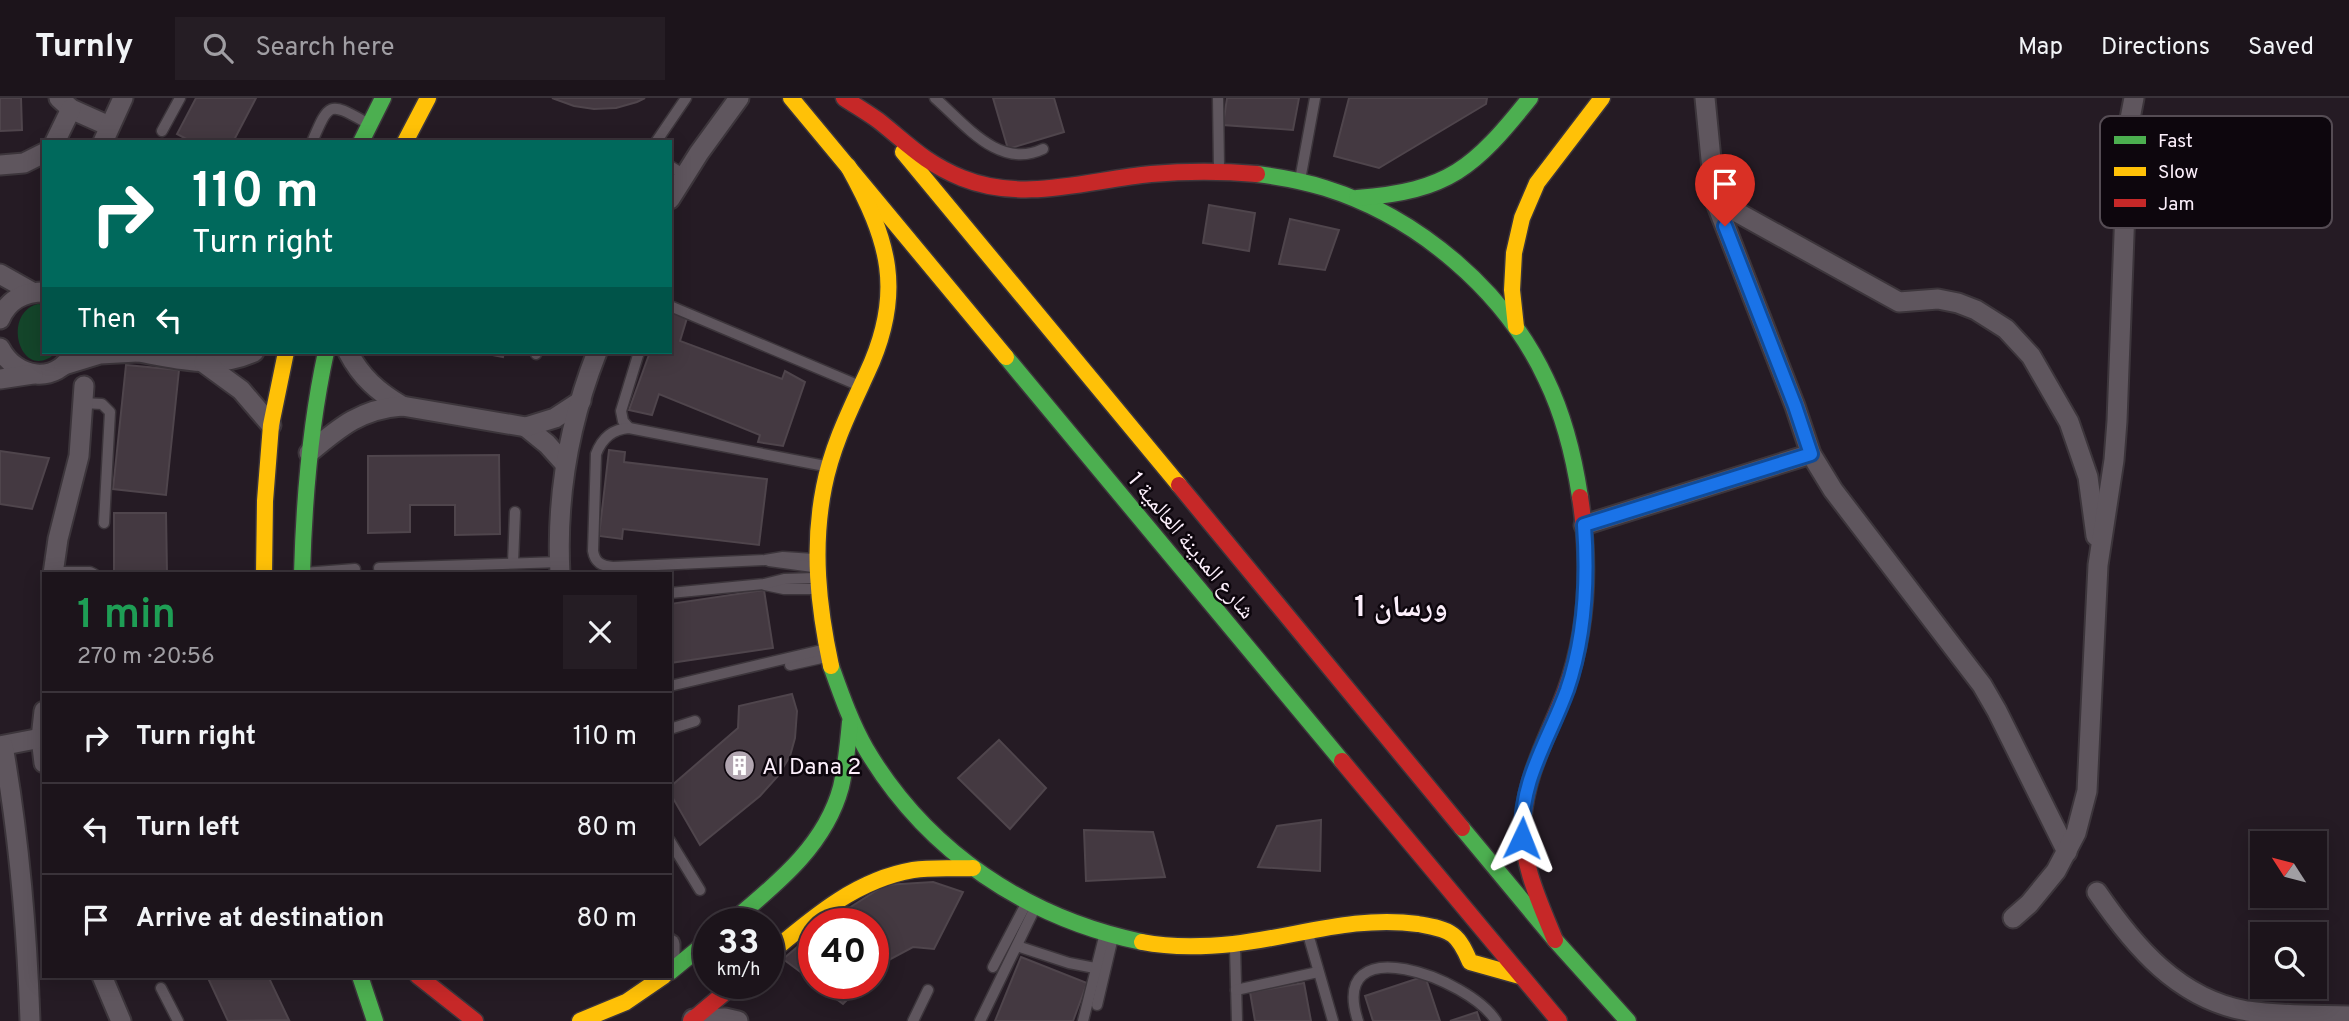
<!DOCTYPE html>
<html lang="en">
<head>
<meta charset="utf-8">
<style>
	body { margin:0; font-family:Overpass,"Noto Naskh Arabic",sans-serif; background:#251d24; color:#f1f3f6; height:100vh; display:flex; flex-direction:column; font-size:26px; white-space:nowrap }
	* { box-sizing:border-box; margin:0 }
	p { font-size:23px; color:#a09ea3 }
	.icon { flex:none; width:38px; height:38px; fill:none; stroke:currentColor; stroke-width:2; stroke-linecap:round; stroke-linejoin:round }
	.map { position:relative; flex:1; overflow:hidden }
	.side { position:absolute; left:42px; top:474px; width:630px; height:406px; display:flex; flex-direction:column; background:#1c141b; border-radius:0px; box-shadow:0 4px 18px #0003,0 0 0 2px #3a333a }
	.side>* { flex:none }
	.banner { position:absolute; left:42px; top:42px; width:630px; height:214px; border-radius:0px; box-shadow:0 4px 18px #0003,0 0 0 2px #3a333a; background:#00695c; color:#fff; overflow:hidden }
	.needle { width:46px; rotate:306deg }
	.buttons { position:absolute; left:2250px; top:733px; display:grid; gap:14px }
	.buttons a { display:grid; place-items:center; width:77px; height:77px; border-radius:0px; background:#1c141b; box-shadow:0 4px 18px #0003,0 0 0 2px #3a333a; font-size:35px }
	.speed { position:absolute; left:693px; top:810px; display:flex; gap:14px; font-size:35px; font-weight:700; text-align:center }
	.speed>* { display:grid; place-content:center; width:91px; height:91px; border-radius:50%; background:#1c141b; box-shadow:0 4px 18px #0003,0 0 0 2px #3a333a; line-height:1 }
	.speed small { font-size:18px; font-weight:400 }
	.speed .limit { border:10px solid #d22; background:#fff; color:#111 }
	.pin { position:absolute; display:grid; place-items:center; width:60px; height:60px; color:#fff; margin:-72px -30px; border-radius:50% 50% 50% 0; rotate:-45deg; box-shadow:0 0 7px #0007 }
	.pin .icon { rotate:45deg }
	.me { position:absolute; width:77px; margin:-38px; rotate:2deg; stroke-linejoin:round; filter:drop-shadow(0 0 5px #0008) }
	.turn { display:flex; align-items:center; gap:24px; height:147px; padding:0 35px; font-size:32px }
	.turn .icon { width:91px; height:91px; stroke-width:2.5 }
	.turn b { display:block; font-size:49px; line-height:60px }
	.then { display:flex; align-items:center; height:66px; padding:0 35px; background:#0003; gap:14px; font-size:26px }
	.round { display:grid; place-items:center; flex:none; width:74px; height:74px; border-radius:0px; background:#251d24 }
	.summary { display:flex; align-items:center; justify-content:space-between; height:119px; padding:0 35px }
	h1 { font-size:42px; font-weight:600; line-height:52px; color:#1e9e55 }
	ul { padding:0; list-style:none }
	li { display:flex; align-items:center; gap:21px; height:91px; padding:0 35px; border-top:2px solid #3a333a }
	li div { flex:1 }
	li b { display:block; font-size:26px }
	li em { font-style:normal }
	header { display:flex; align-items:center; gap:42px; box-sizing:border-box; height:98px; padding:0 35px; background:#1c141b; border-bottom:2px solid #3a333a }
	header strong { font-size:33px }
	nav { display:flex; gap:38px; margin-inline-start:auto; font-size:24px }
	.search { width:490px; height:63px; background:#251d24; display:flex; align-items:center; gap:18px; box-sizing:border-box; padding:0 24px; border-radius:0px; color:#a09ea3; font-size:26px }
	.map>svg:first-child { display:block }
	.green { fill:#14452a }
	.building { fill:#443941; stroke:#4f454c; stroke-width:2 }
	.lines { fill:none; stroke-linecap:round; stroke-linejoin:round }
	.lane-casing { stroke:#3c353b; stroke-width:13 }
	.street-casing { stroke:#3c353b; stroke-width:23 }
	.fast-casing { stroke:#3c353b; stroke-width:19 }
	.slow-casing { stroke:#3c353b; stroke-width:19 }
	.jam-casing { stroke:#3c353b; stroke-width:19 }
	.lane { stroke:#5f565e; stroke-width:10 }
	.street { stroke:#5f565e; stroke-width:19 }
	.fast { stroke:#4caf50; stroke-width:16 }
	.slow { stroke:#ffc107; stroke-width:16 }
	.jam { stroke:#c62828; stroke-width:16 }
	.route-casing { stroke:#114b97; stroke-width:18 }
	.route { stroke:#1a73e8; stroke-width:12 }
	.labels { text-anchor:middle; stroke-width:5; stroke-linejoin:round; paint-order:stroke }
	.street-label { font-size:23px; fill:#fceffb; stroke:#0d060d }
	.poi-label { font-size:23px; fill:#fceffb; stroke:#0d060d; text-anchor:start }
	.district-label { font-size:30px; font-weight:bold; fill:#fceffb; stroke:#0d060d }
	.key { fill:#0d060d; stroke:#554c54; stroke-width:2 }
	.key-label { font-size:19px; fill:#fceffb }
</style>
</head>
<body>
<header>
<strong>Turnly</strong>
<div class="search"><svg class="icon" aria-label="search" viewBox="0 0 24 24"><circle cx="10" cy="10" r="6"/><path d="M15 15l6 6"/></svg>Search here</div>
<nav><a>Map</a><a>Directions</a><a>Saved</a></nav>
</header>
<div class="map">
<svg width="2349" height="923" viewBox="0 0 2349 923">
	<rect width="100%" height="100%" fill="#251b24"/>
	<path class="green" d="M38 206 44 207V254H57C21 288 0 215 38 206Z"/>
	<g class="building">
		<polygon points="0,0 21,0 22,32 0,33"/>
		<polygon points="196,0 256,0 233,44 192,44 177,36"/>
		<polygon points="552,0 645,0 637,4 616,10 594,11 574,8"/>
		<polygon points="993,0 1054,0 1064,34 1008,51"/>
		<polygon points="1227,0 1299,0 1293,32 1223,27"/>
		<polygon points="1349,0 1487,0 1486,6 1379,70 1334,58"/>
		<polygon points="1209,107 1255,115 1249,153 1203,145"/>
		<polygon points="1290,121 1339,132 1325,172 1279,166"/>
		<polygon points="670,213 687,220 680,243 782,281 785,273 805,284 783,348 758,344 760,337 659,296 652,317 629,312 650,254 670,254"/>
		<polygon points="477,254 504,254 503,259"/>
		<polygon points="126,267 179,272 166,397 113,391"/>
		<polygon points="609,352 625,354 624,364 767,381 759,447 623,431 622,441 599,438"/>
		<polygon points="0,353 49,360 32,411 0,406"/>
		<polygon points="499,357 500,436 455,437 455,407 410,407 410,434 368,435 368,358"/>
		<polygon points="114,415 166,415 167,476 114,476"/>
		<polygon points="508,473 508,476 471,476"/>
		<polygon points="764,492 773,550 670,565 670,506"/>
		<polygon points="792,596 797,613 795,640 790,658 778,678 760,698 700,747 670,695 670,689 738,630 739,608"/>
		<polygon points="999,642 1046,690 1010,731 958,680"/>
		<polygon points="1321,722 1320,773 1258,769 1277,728"/>
		<polygon points="1084,732 1153,734 1165,779 1086,783"/>
		<polygon points="933,784 963,794 934,851 913,849 883,865 873,875 873,826 824,826 885,787"/>
		<polygon points="814,835 814,884 783,861"/>
		<polygon points="1021,859 1087,885 1073,923 995,923"/>
		<polygon points="207,878 268,878 289,922 228,923"/>
		<polygon points="1425,878 1440,923 1373,923 1365,898"/>
		<polygon points="1304,885 1311,923 1255,923 1250,894"/>
		<polygon points="816,886 863,886 843,906"/>
		<polygon points="1477,914 1480,923 1450,923"/>
	</g>
	<g class="lines">
		<defs>
			<g id="lane">
				<path d="M935 0C965 26 999 72 1043 51"/>
				<polyline points="1218,0 1219,69"/>
				<polyline points="162,33 180,0"/>
				<path d="M312 44C330 2 329 4 369 26"/>
				<polyline points="656,44 686,0"/>
				<polyline points="670,68 685,77"/>
				<polyline points="1300,82 1315,0"/>
				<polyline points="670,208 860,288"/>
				<polyline points="536,256 537,254"/>
				<polyline points="83,305 102,306 110,314 104,425"/>
				<polyline points="629,330 623,323 621,313 639,254"/>
				<path d="M814 461 783 459 765 462 613 469C602 468 595 465 593 453L596 356C602 340 613 331 629 330L825 368"/>
				<polyline points="769,463 813,469"/>
				<polyline points="513,465 515,414"/>
				<polyline points="379,470 560,464"/>
				<polyline points="54,474 90,474 94,476"/>
				<polyline points="303,475 355,471"/>
				<polyline points="765,487 784,491 816,491"/>
				<polyline points="670,495 764,486 784,481 815,480"/>
				<polyline points="790,567 826,559"/>
				<polyline points="670,588 826,551"/>
				<polyline points="670,631 695,623"/>
				<polyline points="670,743 700,792"/>
				<polyline points="1308,836 1333,923"/>
				<polyline points="1017,848 1069,865 1095,870"/>
				<polyline points="1235,850 1237,923"/>
				<polyline points="993,869 1026,806"/>
				<polyline points="161,890 178,923"/>
				<polyline points="1236,892 1318,874"/>
				<polyline points="1097,907 1113,839"/>
				<polyline points="913,923 928,892"/>
				<polyline points="980,923 1035,810"/>
				<polyline points="1083,923 1104,839"/>
				<path d="M1358 923C1327 828 1469 880 1496 923"/>
			</g>
			<g id="street">
				<polyline points="59,0 71,11 109,28"/>
				<polyline points="1705,0 1715,102 1795,308 1811,356 1833,392 1982,587 1997,613 2067,754"/>
				<polyline points="55,44 71,11"/>
				<polyline points="103,44 123,0"/>
				<polyline points="0,67 24,65 44,55"/>
				<polyline points="670,101 699,55 739,0"/>
				<polyline points="1715,102 1899,204 1938,201 1958,205 1976,212 2006,231 2031,258 2069,324 2088,379 2096,438"/>
				<polyline points="0,176 32,194"/>
				<path d="M0 221C8 202 23 194 44 194"/>
				<path d="M0 250C16 281 56 287 74 254"/>
				<path d="M138 254C179 261 214 272 254 254"/>
				<path d="M348 254C361 279 378 294 402 308"/>
				<polyline points="204,265 241,292 271,327"/>
				<polyline points="64,267 100,256 137,254"/>
				<polyline points="0,281 33,276"/>
				<polyline points="526,329 547,346 565,366"/>
				<path d="M309 355C340 329 361 311 402 308L526 329 555 320 581 303"/>
				<polyline points="1584,427 1811,356"/>
				<polyline points="53,476 58,441 79,358 84,288"/>
				<path d="M560 476C556 400 569 325 597 254"/>
				<polyline points="44,613 41,640 44,665"/>
				<polyline points="0,648 41,640"/>
				<path d="M3 648C19 739 27 831 30 923"/>
				<path d="M2097 794C2134 848 2178 901 2247 913 2281 918 2316 917 2349 918"/>
				<polyline points="2013,820 2029,806 2056,773 2076,735 2087,693 2098,467 2114,362 2117,323 2128,31 2134,0"/>
				<polyline points="670,846 670,857"/>
				<polyline points="102,878 121,923"/>
				<polyline points="693,921 725,920 738,923"/>
			</g>
			<g id="fast">
				<polyline points="361,44 383,0"/>
				<path d="M1257 76C1280 79 1303 83 1325 90 1418 119 1505 193 1546 281 1564 318 1574 359 1580 399"/>
				<path d="M1357 100C1449 93 1474 70 1530 0"/>
				<polyline points="1006,259 1342,663"/>
				<path d="M302 476C304 401 310 327 326 254"/>
				<path d="M831 568C841 596 851 625 866 651 927 754 1027 820 1142 844"/>
				<polyline points="1462,730 1555,842 1628,923"/>
				<path d="M729 826C774 788 825 749 841 689 846 667 848 646 850 624"/>
				<polyline points="670,874 709,842"/>
				<polyline points="360,878 375,923"/>
			</g>
			<g id="slow">
				<polyline points="791,0 1006,259"/>
				<polyline points="405,44 428,0"/>
				<polyline points="903,54 1179,387"/>
				<polyline points="1516,229 1512,192 1514,155 1522,120 1537,85 1602,0"/>
				<polyline points="264,476 265,403 271,327 286,254"/>
				<path d="M831 568C818 508 812 449 824 389 832 348 850 312 867 275 905 194 889 142 848 68"/>
				<path d="M1142 844C1172 850 1203 849 1233 846 1296 839 1354 817 1418 826 1429 828 1444 830 1453 837 1461 843 1466 855 1470 864L1520 878"/>
				<path d="M768 857C811 821 855 782 913 772 932 769 953 771 973 770"/>
				<polyline points="580,923 626,904 664,878"/>
			</g>
			<g id="jam">
				<path d="M844 0C856 8 868 15 879 23 909 47 925 65 962 80 1024 105 1088 82 1151 76 1186 73 1222 73 1257 76"/>
				<polyline points="1179,387 1462,730"/>
				<polyline points="1342,663 1559,923"/>
				<path d="M1555 842C1540 805 1521 766 1523 725 1525 677 1549 637 1565 594 1588 532 1590 463 1580 399"/>
				<polyline points="418,878 475,923"/>
				<polyline points="691,923 735,886"/>
			</g>
		</defs>
		<use href="#lane" class="lane-casing"/>
		<use href="#street" class="street-casing"/>
		<use href="#fast" class="fast-casing"/>
		<use href="#slow" class="slow-casing"/>
		<use href="#jam" class="jam-casing"/>
		<use href="#lane" class="lane"/>
		<use href="#street" class="street"/>
		<use href="#fast" class="fast"/>
		<use href="#slow" class="slow"/>
		<use href="#jam" class="jam"/>
	</g>
	<g class="lines">
		<defs>
			<path id="route" d="M1522 740C1520 681 1548 644 1567 592 1585 539 1588 482 1584 427L1811 356 1795 308 1725 128"/>
		</defs>
		<use href="#route" class="route-casing"/>
		<use href="#route" class="route"/>
	</g>
	<defs>
		<symbol id="building-disc" viewBox="-11 -11 22 22"><circle r="9.5" fill="#b1a5b0" stroke="#0d060d"/><path d="M-4-6H4V6H1V3H-1V6H-4ZM-2.5-4.3h1.7v1.8h-1.7ZM.8-4.3h1.7v1.8H.8ZM-2.5-1h1.7V.8h-1.7ZM.8-1h1.7V.8H.8Z" fill="#fff"/></symbol>
	</defs>
	<g fill-rule="evenodd">
		<use href="#building-disc" x="722" y="650" width="35" height="35"/>
	</g>
	<g class="labels">
		<g class="street-label">
			<text transform="translate(1192 447) rotate(50)" y="8">شارع المدينة العالمية 1</text>
		</g>
		<g class="poi-label">
			<text x="762" y="676">Al Dana 2</text>
		</g>
		<g class="district-label">
			<text x="1401" y="518">ورسان 1</text>
		</g>
	</g>
	<rect x="2100" y="18" width="232" height="112" rx="10" class="key"/>
	<rect x="2114" y="38" width="32" height="8" fill="#4caf50"/>
	<rect x="2114" y="69" width="32" height="9" fill="#ffc107"/>
	<rect x="2114" y="101" width="32" height="8" fill="#c62828"/>
	<g class="key-label">
		<text x="2158" y="49">Fast</text>
		<text x="2158" y="80">Slow</text>
		<text x="2158" y="112">Jam</text>
	</g>
</svg>
<div class="buttons">
<a><svg class="needle" viewBox="-14 -14 28 28"><path d="M0-13l5 13h-10z" fill="#e53935"/><path d="M0 13l5-13h-10z" fill="#a09ea3"/></svg></a>
<a><svg class="icon" aria-label="search" viewBox="0 0 24 24"><circle cx="10" cy="10" r="6"/><path d="M15 15l6 6"/></svg></a>
</div>
<div class="speed"><div>33<small>km/h</small></div><div class="limit">40</div></div>
<div class="pin" style="left:1725px;top:128px;background:#d93025"><svg class="icon" aria-label="arrive" viewBox="0 0 24 24"><path d="M6 21V4h12l-3 4 3 4H6"/></svg></div>
<svg class="me" style="left:1522px;top:740px" viewBox="-20 -20 40 40"><path d="M0-17L14 15 0 8-14 15z" fill="#1a73e8" stroke="#fff" stroke-width="4"/></svg>
<div class="banner">
<div class="turn"><svg class="icon" aria-label="right" viewBox="0 0 24 24"><path d="M7 20v-9h11M14 6l5 5-5 5"/></svg><div><b>110 m</b>Turn right</div></div>
<div class="then">Then<svg class="icon" aria-label="left" viewBox="0 0 24 24"><path d="M17 20v-9H6M10 6l-5 5 5 5"/></svg></div>
</div>
<section class="side">
<div class="summary"><div><h1>1 min</h1><p>270 m · 20:56</p></div><a class="round"><svg class="icon" aria-label="close" viewBox="0 0 24 24"><path d="M6 6l12 12M18 6L6 18"/></svg></a></div>
<ul>
<li><svg class="icon" aria-label="right" viewBox="0 0 24 24"><path d="M7 20v-9h11M14 6l5 5-5 5"/></svg><div><b>Turn right</b></div><em>110 m</em></li>
<li><svg class="icon" aria-label="left" viewBox="0 0 24 24"><path d="M17 20v-9H6M10 6l-5 5 5 5"/></svg><div><b>Turn left</b></div><em>80 m</em></li>
<li><svg class="icon" aria-label="arrive" viewBox="0 0 24 24"><path d="M6 21V4h12l-3 4 3 4H6"/></svg><div><b>Arrive at destination</b></div><em>80 m</em></li>
</ul>
</section>
</div>
</body>
</html>
